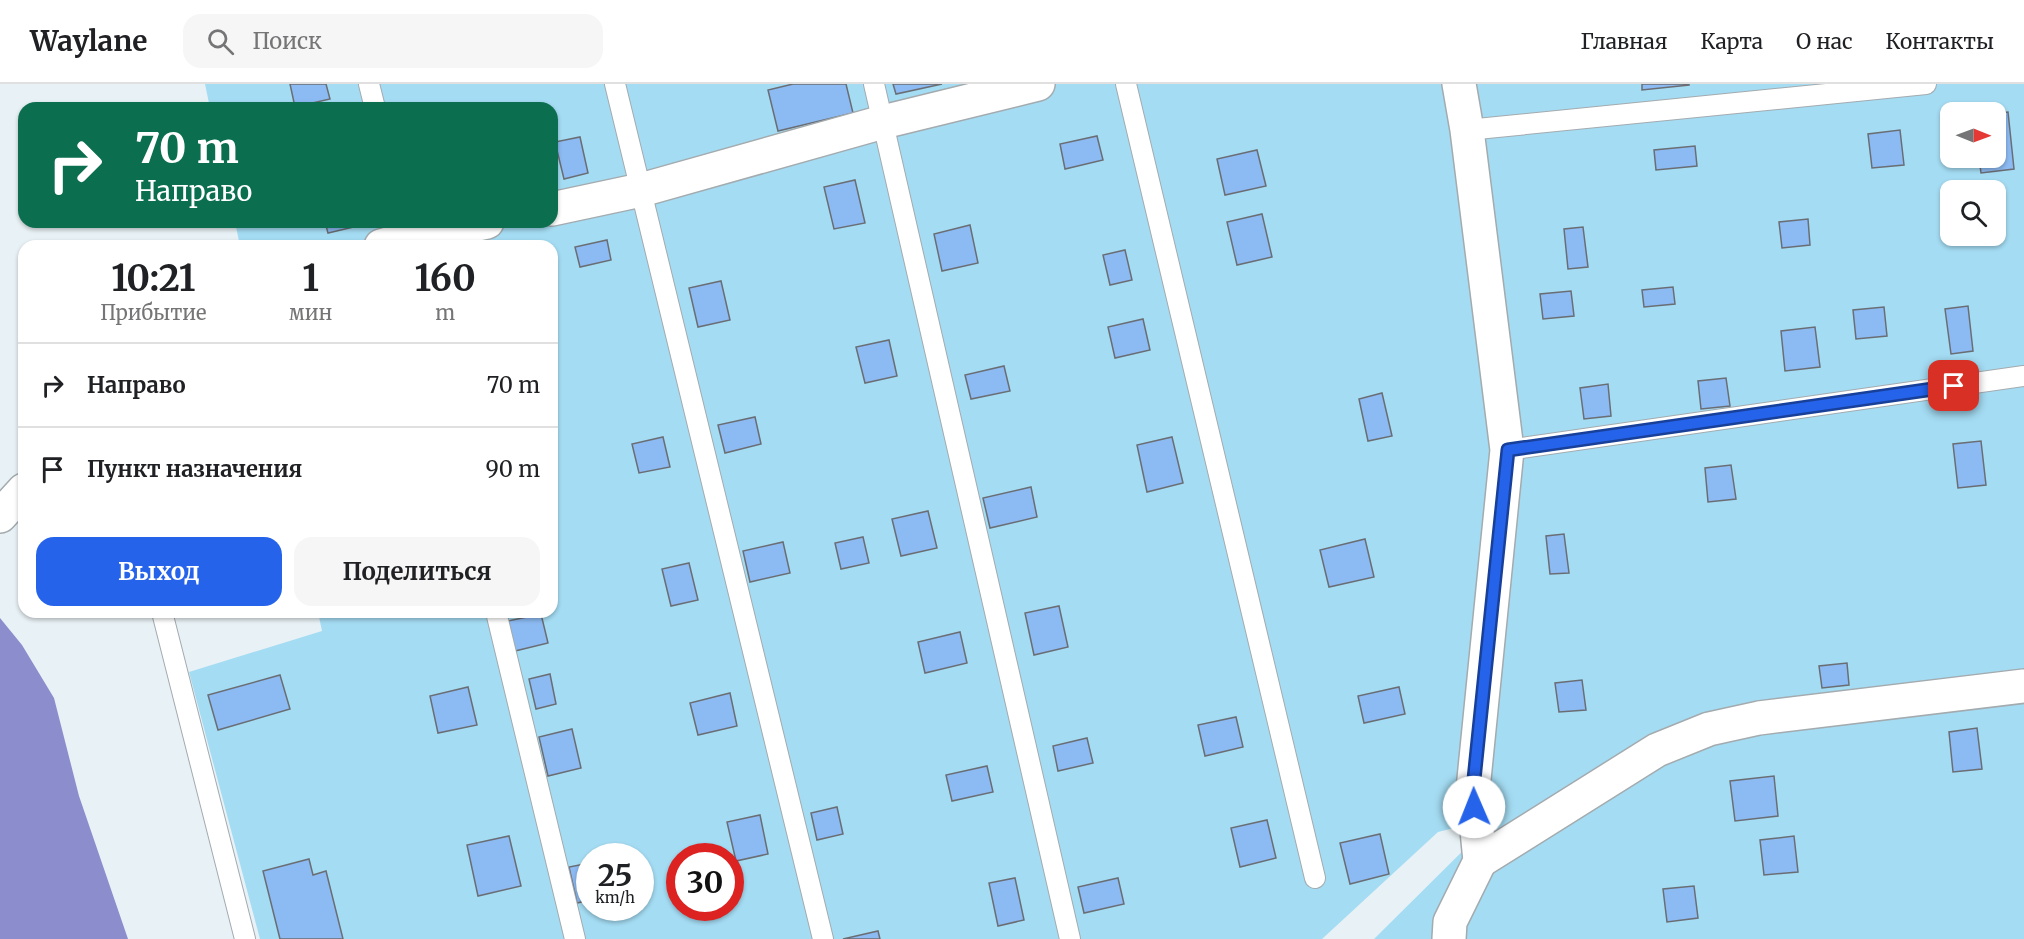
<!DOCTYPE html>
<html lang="ru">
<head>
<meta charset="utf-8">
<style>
	body { margin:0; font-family:Merriweather,serif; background:#f6f6f6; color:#202124; height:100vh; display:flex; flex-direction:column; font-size:22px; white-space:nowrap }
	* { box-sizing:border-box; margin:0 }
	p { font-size:20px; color:#757577 }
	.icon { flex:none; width:33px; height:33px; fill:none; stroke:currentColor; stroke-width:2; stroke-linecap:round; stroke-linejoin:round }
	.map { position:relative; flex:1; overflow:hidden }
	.side { position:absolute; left:18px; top:156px; width:540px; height:378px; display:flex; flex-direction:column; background:#fff; border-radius:18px; box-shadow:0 2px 4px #0004 }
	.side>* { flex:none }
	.guide { position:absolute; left:18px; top:18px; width:540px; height:126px; border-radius:18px; box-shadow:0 2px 4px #0004; background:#0b6e4f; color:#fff; overflow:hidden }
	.needle { width:39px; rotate:91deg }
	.fabs { position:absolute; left:1940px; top:18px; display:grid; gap:12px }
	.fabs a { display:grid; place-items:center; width:66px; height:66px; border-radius:12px; background:#fff; box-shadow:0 2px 4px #0004; font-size:30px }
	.speed { position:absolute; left:576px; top:759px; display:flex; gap:12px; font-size:30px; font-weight:700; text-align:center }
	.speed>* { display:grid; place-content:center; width:78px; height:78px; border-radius:50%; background:#fff; box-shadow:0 2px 4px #0004; line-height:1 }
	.speed small { font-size:15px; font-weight:400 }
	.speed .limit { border:9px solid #d22; background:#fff; color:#111 }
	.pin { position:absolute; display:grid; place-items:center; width:51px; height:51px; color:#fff; margin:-26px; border-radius:12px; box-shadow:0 3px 9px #0006 }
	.me { position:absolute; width:66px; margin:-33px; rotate:359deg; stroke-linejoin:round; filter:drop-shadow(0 0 4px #0008) }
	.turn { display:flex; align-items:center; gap:21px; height:126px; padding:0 18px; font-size:27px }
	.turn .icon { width:78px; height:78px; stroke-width:2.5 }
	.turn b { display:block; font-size:42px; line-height:51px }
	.eta { display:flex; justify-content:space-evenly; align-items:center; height:102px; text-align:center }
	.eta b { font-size:36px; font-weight:700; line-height:42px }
	.button { display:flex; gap:12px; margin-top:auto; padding:12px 18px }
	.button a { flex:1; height:69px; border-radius:18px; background:#2563eb; color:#fff; font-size:24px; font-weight:700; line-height:69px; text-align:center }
	.button a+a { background:#f6f6f6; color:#202124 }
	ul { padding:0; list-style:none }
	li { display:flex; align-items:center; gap:18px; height:84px; padding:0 18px; border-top:2px solid #e0e0e0 }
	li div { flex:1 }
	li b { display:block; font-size:22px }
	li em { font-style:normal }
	header { display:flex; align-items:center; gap:36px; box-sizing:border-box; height:84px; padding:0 30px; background:#fff; border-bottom:2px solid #e0e0e0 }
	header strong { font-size:28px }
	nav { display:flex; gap:33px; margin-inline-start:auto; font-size:21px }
	.search { width:420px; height:54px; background:#f6f6f6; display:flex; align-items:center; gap:15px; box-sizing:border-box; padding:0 21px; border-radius:18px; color:#757577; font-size:22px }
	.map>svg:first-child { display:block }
	.green { fill:#a4dcf3; fill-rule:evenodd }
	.water { fill:#8c8dcd }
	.building { fill:#8cbaf2; stroke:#6a6e74; stroke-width:1.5 }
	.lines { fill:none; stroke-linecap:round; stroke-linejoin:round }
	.service-casing { stroke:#a3abaf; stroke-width:22 }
	.minor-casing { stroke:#a3abaf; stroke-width:36 }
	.service { stroke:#fff; stroke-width:20 }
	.minor { stroke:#fff; stroke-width:33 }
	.route-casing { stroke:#184099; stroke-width:15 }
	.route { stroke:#2563eb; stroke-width:10 }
</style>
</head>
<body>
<header>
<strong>Waylane</strong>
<div class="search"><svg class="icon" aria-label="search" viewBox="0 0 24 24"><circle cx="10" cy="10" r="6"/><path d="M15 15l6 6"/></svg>Поиск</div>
<nav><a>Главная</a><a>Карта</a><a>О нас</a><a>Контакты</a></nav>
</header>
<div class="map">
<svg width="2024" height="855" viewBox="0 0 2024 855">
	<rect width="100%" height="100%" fill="#e8f1f5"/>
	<path class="green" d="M205 0H2024V855H1374L1497 733 1438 748 1322 855H260L189 588 322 547 318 528H552V162H240L235 138H552V24H210ZM1950 28H1995V74H1950ZM1950 106H1995V152H1950ZM590 772H640V824H590ZM680 772H730V824H680Z"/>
	<polygon class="water" points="0,534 22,561 54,614 79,712 128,855 0,855"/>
	<g class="building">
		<polygon points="290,0 326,0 330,15 295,23"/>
		<polygon points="793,0 846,0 853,29 778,47 768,6"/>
		<polygon points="893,0 942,0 896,10"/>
		<polygon points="1642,0 1689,0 1689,1 1642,6"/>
		<polygon points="2008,28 2014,85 1981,89 1979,74 1995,74 1995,29"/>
		<polygon points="1900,46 1904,81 1872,84 1868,50"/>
		<polygon points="1097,52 1103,76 1065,85 1060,60"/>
		<polygon points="580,53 588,89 564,95 555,58"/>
		<polygon points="1695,62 1697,82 1656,86 1654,66"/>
		<polygon points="1257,66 1266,102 1225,111 1217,75"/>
		<polygon points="855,96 865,139 834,145 824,103"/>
		<polygon points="1262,130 1272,173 1237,181 1227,138"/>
		<polygon points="1808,135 1810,161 1782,164 1779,138"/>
		<polygon points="325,138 357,138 358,142 328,149"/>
		<polygon points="970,141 978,179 942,187 934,150"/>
		<polygon points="1583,143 1588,183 1568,185 1564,145"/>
		<polygon points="607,156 611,176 580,183 575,163"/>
		<polygon points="1125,166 1132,196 1110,201 1103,171"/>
		<polygon points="721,197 730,236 698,243 689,204"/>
		<polygon points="1673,203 1675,220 1644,223 1642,206"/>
		<polygon points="1571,207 1574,232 1543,235 1540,210"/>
		<polygon points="1968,222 1973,267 1951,270 1945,225"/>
		<polygon points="1884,223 1887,252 1856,255 1853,226"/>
		<polygon points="1143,235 1150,266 1115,274 1108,243"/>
		<polygon points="1815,243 1820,283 1785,287 1781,247"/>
		<polygon points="889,256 897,292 865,299 856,263"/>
		<polygon points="1004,282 1010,307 971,315 965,291"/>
		<polygon points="1726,294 1730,322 1701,325 1698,297"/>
		<polygon points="1608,300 1611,332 1584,335 1580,304"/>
		<polygon points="1382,309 1392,352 1368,357 1359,315"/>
		<polygon points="755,333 761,360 725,369 718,341"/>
		<polygon points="663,353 670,383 639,389 632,360"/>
		<polygon points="1172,353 1183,399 1147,408 1137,361"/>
		<polygon points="1981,357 1986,401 1958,404 1953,360"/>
		<polygon points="1731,381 1736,415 1708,418 1705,384"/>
		<polygon points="1031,403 1037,433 990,444 983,414"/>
		<polygon points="928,427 937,464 901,472 892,435"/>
		<polygon points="1564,450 1569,489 1550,490 1546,452"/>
		<polygon points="863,453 869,479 841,485 835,459"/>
		<polygon points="1365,455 1374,493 1329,503 1320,466"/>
		<polygon points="783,458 790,489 750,498 743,467"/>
		<polygon points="689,479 698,516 671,522 662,485"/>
		<polygon points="1059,522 1068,563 1034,571 1025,529"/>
		<polygon points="541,530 548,559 515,567 508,537"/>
		<polygon points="960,548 967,579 925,589 918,558"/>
		<polygon points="1847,579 1849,601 1822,604 1819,582"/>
		<polygon points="550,590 556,620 536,625 529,595"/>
		<polygon points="280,591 290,625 218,646 208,611"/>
		<polygon points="1582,596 1586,626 1559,628 1555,599"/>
		<polygon points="468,603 477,641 438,649 430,612"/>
		<polygon points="1399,603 1405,630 1364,639 1358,612"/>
		<polygon points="730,609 737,642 698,651 690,619"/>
		<polygon points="1236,633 1243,663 1205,672 1198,641"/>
		<polygon points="1977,644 1982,685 1953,688 1949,648"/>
		<polygon points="572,645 581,684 548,692 539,653"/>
		<polygon points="1087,654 1093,679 1058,687 1053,662"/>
		<polygon points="987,682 993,708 952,717 946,691"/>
		<polygon points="1774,692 1778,732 1735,737 1730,697"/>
		<polygon points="837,723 843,750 817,756 811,729"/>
		<polygon points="760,731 768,770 736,777 727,738"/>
		<polygon points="1267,736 1276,774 1240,783 1231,744"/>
		<polygon points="1380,750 1389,790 1350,800 1340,759"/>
		<polygon points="509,752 521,802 478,812 467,761"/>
		<polygon points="1794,752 1798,788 1764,791 1760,756"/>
		<polygon points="309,775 313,791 326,787 343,855 280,855 263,787"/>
		<polygon points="590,779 590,816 577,819 569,783"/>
		<polygon points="1015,794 1024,836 998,842 989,799"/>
		<polygon points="1118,794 1124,820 1084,829 1078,803"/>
		<polygon points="1694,802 1698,834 1667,838 1663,805"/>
		<polygon points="878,847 880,855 843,855"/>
	</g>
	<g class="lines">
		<defs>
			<g id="service">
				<polyline points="369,0 375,24"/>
				<polyline points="615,0 823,855"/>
				<polyline points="874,0 1070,855"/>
				<polyline points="1126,0 1315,794"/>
				<polyline points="1467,46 1926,0"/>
				<polyline points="1507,366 2024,292"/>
				<polyline points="162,528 245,855"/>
				<polyline points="496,528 575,855"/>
			</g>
			<g id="minor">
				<polyline points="552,125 641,106 883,38 1038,0"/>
				<polyline points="381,162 406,155 487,138"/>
				<polyline points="0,432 24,406"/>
				<polyline points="1480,777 1657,666 1709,645 1759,634 2024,602"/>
				<polyline points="1449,855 1450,838 1480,777 1473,705 1507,366 1467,46 1459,0"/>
			</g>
		</defs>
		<use href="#service" class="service-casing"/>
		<use href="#minor" class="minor-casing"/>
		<use href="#service" class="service"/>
		<use href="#minor" class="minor"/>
	</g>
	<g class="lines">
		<defs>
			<polyline id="route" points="1474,723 1473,705 1508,366 1954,302"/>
		</defs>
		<use href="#route" class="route-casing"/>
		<use href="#route" class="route"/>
	</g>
</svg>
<div class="fabs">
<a><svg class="needle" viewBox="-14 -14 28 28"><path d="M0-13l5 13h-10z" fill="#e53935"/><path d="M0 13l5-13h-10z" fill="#757577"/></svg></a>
<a><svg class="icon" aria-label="search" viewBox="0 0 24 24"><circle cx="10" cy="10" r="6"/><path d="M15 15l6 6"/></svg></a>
</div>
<div class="speed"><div>25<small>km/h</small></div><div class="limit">30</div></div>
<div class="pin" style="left:1954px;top:302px;background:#d93025"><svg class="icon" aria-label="arrive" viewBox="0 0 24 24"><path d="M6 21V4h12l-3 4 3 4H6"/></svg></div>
<svg class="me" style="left:1474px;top:723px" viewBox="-20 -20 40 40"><circle r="19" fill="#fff"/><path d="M0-13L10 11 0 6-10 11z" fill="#2563eb"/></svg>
<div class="guide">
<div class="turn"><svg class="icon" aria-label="right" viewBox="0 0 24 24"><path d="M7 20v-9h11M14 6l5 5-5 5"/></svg><div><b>70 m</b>Направо</div></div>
</div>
<section class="side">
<div class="eta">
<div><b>10:21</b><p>Прибытие</p></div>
<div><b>1</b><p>мин</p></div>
<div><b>160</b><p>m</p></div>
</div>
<ul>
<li><svg class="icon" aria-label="right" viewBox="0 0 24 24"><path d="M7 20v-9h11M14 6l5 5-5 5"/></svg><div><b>Направо</b></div><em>70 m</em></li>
<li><svg class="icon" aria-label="arrive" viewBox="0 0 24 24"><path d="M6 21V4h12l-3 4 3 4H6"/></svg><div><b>Пункт назначения</b></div><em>90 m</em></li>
</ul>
<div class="button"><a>Выход</a><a>Поделиться</a></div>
</section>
</div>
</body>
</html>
